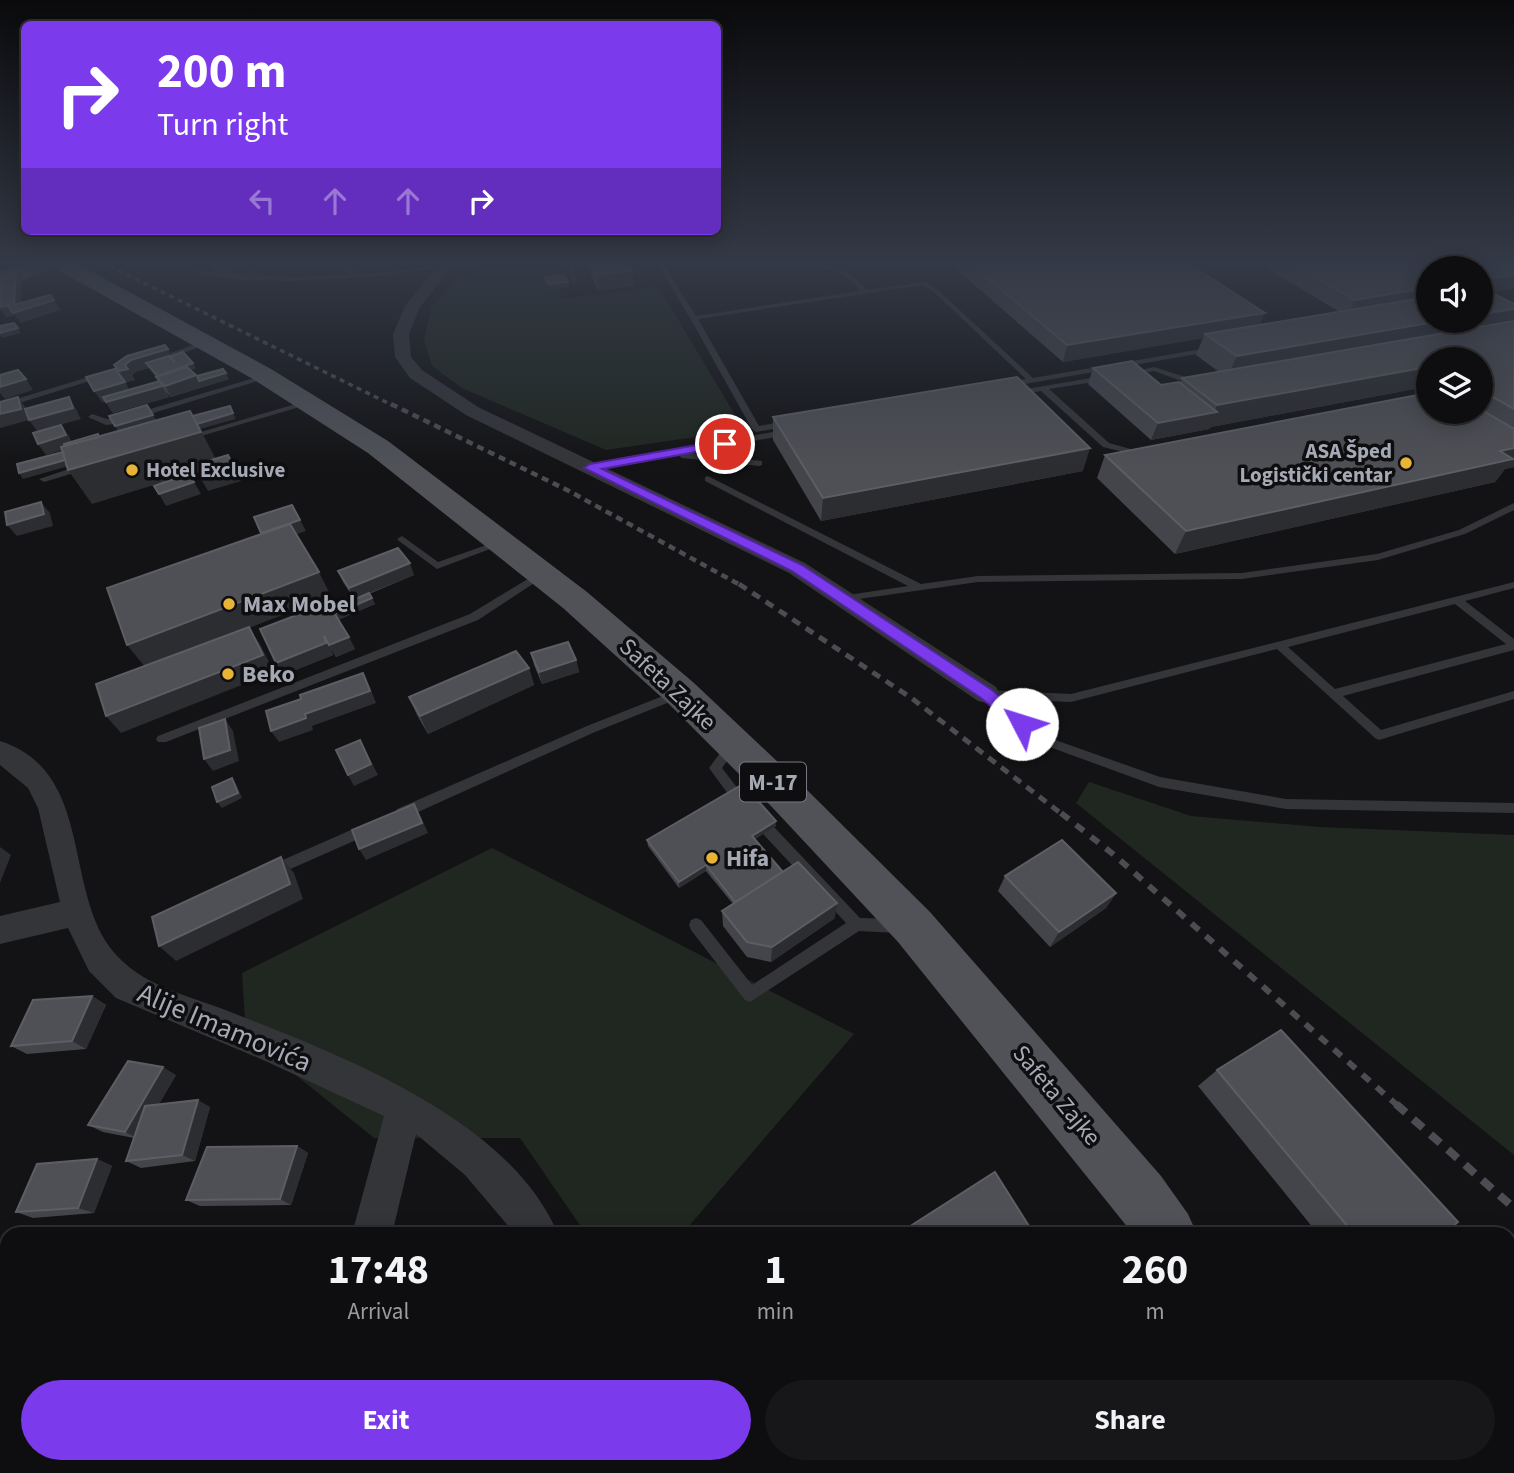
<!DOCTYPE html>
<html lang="en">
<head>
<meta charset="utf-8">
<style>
	body { margin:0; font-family:"Source Sans 3",sans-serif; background:#171719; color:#f1f3f6; height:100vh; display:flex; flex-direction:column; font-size:26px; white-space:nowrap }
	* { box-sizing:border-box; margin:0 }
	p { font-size:23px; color:#9b9c9f }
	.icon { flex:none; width:38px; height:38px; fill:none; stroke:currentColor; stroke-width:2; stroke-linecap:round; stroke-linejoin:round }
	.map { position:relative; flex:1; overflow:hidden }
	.side { position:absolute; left:0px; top:1227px; width:1516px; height:247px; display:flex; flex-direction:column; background:#0e0e10; border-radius:21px 21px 0 0; box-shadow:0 4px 18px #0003,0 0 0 2px #2e2e30 }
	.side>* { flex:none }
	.top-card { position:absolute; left:21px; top:21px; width:700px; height:214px; border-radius:10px; box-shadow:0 4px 18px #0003,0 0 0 2px #2e2e30; background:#7c3aed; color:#fff; overflow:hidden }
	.buttons { position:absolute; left:1416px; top:256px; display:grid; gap:14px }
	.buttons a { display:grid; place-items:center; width:77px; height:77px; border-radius:50%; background:#0e0e10; box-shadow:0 4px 18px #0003,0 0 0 2px #2e2e30; font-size:35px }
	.pin { position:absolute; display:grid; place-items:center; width:60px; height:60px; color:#fff; margin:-30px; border:4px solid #fff; border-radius:50%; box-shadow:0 2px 7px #0007 }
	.me { position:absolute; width:77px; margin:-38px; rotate:310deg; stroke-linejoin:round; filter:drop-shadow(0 0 5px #0008) }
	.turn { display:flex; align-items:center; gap:24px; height:147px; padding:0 21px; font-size:32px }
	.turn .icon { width:91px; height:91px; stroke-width:2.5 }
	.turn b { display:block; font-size:49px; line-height:60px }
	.lanes { display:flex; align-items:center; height:66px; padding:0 21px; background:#0003; justify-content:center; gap:35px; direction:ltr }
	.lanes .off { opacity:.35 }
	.eta { display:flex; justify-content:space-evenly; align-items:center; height:119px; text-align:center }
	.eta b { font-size:42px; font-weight:700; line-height:49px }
	.primary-button { display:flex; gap:14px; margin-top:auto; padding:14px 21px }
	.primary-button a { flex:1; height:80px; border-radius:42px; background:#7c3aed; color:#fff; font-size:28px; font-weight:700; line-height:80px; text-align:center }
	.primary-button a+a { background:#171719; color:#f1f3f6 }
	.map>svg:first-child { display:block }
	.green { fill:#1f2720 }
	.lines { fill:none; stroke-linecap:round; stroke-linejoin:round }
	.lane { fill:#343539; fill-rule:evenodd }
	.street { fill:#343539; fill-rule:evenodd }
	.secondary { fill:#424449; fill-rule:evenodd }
	.primary { fill:#505258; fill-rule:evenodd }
	.rail-far4 { stroke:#4b4d52; stroke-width:3.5; stroke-dasharray:5 4.5; stroke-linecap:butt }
	.rail-far3 { stroke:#4b4d52; stroke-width:4.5; stroke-dasharray:7 5; stroke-linecap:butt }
	.rail-far2 { stroke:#4b4d52; stroke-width:5; stroke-dasharray:9 7; stroke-linecap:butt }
	.rail-far1 { stroke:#4b4d52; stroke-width:6; stroke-dasharray:10 9; stroke-linecap:butt }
	.rail { stroke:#4b4d52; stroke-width:8; stroke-dasharray:13 10; stroke-linecap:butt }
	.wall { fill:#44454a }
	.shaded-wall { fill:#2c2d30 }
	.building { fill:#4f5055; stroke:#5c5e64; stroke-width:2 }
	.route { fill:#7c3aed; stroke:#51269a; stroke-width:2 }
	.poi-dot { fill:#e9b336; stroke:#0e0e10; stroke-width:2.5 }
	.labels { text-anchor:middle; stroke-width:7; stroke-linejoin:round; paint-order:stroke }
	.far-poi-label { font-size:21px; font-weight:bold; fill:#a5a9b4; stroke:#0e0e10; text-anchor:end }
	.shield { fill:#0e0e10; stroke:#787a83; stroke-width:2 }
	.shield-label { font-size:23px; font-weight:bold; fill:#a5a9b4 }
	.poi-label { font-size:24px; font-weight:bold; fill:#a5a9b4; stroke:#0e0e10; text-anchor:start }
	.street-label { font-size:24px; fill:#a5a9b4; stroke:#0e0e10 }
	.near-street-label { font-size:28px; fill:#a5a9b4; stroke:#0e0e10 }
</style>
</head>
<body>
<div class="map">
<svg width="1514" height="1473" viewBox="0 0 1514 1473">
	<rect width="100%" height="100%" fill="#131315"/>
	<g class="green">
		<polygon points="538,262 555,262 562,299 658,286 744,430 606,450 462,388 432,366 424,339 432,306 461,274"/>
		<polygon points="1089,782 1191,816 1320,827 1514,835 1514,1155 1076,803"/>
		<polygon points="492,848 854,1034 682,1234 586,1234 520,1138 374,1138 246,1035 242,973"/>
	</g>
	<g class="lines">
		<g class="lane">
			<path d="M197 262H205L196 267 199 270 244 275 265 262H273L252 275C317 280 382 274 446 264L449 266 384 276 291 281 243 280 197 274 189 267Z"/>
			<polygon points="566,262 572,262 578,283 573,282"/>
			<path d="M656 262H662L664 265 699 262 666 268 696 316 860 291C852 282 844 273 832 270 820 267 801 272 793 262 825 262 844 265 867 290L926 282 939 291 1033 378 1214 347 1218 349 1214 351 1007 387 1003 385 1004 383 1026 379 935 293 923 285 698 319 759 426 790 420 794 423 790 426 756 432 752 429 690 318Z"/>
			<polygon points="204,341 211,343 161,361 154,359"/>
			<polygon points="131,364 138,366 0,409 0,404"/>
			<polygon points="1154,367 1201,382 1202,384 1195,386 1154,371 1128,376 1124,374"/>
			<polygon points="264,375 271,377 121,423 106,425 88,417 92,414 107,419 120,418"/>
			<polygon points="1103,376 1107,378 1106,380 1049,389 1109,443 1145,453 1145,457 1103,447 1041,391 1014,395 1010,393 1014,391"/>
			<polygon points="306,401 313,403 191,439 184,437"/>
			<polygon points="789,429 793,432 792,434 688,453 762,461 762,465 759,466 682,458 678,455 590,471 586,468 590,465"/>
			<polygon points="84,464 87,465 87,469 44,482 39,479"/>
			<polygon points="708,476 921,584 978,576 1242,573 1377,554 1459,530 1514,503 1514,510 1465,534 1378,560 1242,579 978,582 845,601 840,598 841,596 908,586 705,481 705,477"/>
			<polygon points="402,536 438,562 498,541 501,540 506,543 437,569 399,541 397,539"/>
			<polygon points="541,571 546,574 545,576 478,620 166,742 158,742 156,739 158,736 470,614"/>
			<path d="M1514 582V588L1465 601 1514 639V650L1343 696 1381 730 1514 691V699L1379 740 1375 738 1277 649 1071 702 1001 699 1044 736 1160 777 1286 799 1514 803V813L1286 809 1159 787 1036 742 981 694 987 690 1071 694ZM1455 604 1506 644 1335 689 1288 647Z"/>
			<polygon points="678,690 682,691 684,694 682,697 595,732 407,817 402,818 397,817 395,813 397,809 587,726"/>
			<polygon points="733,739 737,741 739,744 722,768 742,794 741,798 736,799 731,798 709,768 729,741"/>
			<polygon points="367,823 372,825 374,829 372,833 279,874 274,876 269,874 267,870 269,866"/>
			<polygon points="769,825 774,827 860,918 897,919 902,921 904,926 902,931 897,933 859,931 750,1002 745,1000 691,930 689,925 691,920 696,918 701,920 752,985 846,923 764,835 762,831 764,827"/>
			<polygon points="1036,1466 1062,1466 1060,1473 1033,1473"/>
		</g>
		<g class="street">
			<polygon points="441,262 456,262 420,307 409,334 411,357 422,370 478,407 805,563 996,687 1000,694 996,701 987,703 978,701 789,573 466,415 410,378 395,357 393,334 405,306"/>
			<path d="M0 741C94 771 63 888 112 950 141 986 187 995 228 1011 337 1054 509 1117 558 1234H515L465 1175 416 1134 392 1234H352L384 1116 261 1059 116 998 89 971 68 928 0 944V916L60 902 38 808 28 788 0 765Z"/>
			<polygon points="293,1466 339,1466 340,1473 294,1473"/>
			<polygon points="662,1466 708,1466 711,1473 664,1473"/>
		</g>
		<polygon class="secondary" points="32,262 60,262 57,266 18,282 7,292 0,294 0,277"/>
		<g class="primary">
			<polygon points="48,262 74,262 271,369 388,441 587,592 694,683 799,782 930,912 1161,1176 1188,1214 1197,1234 1133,1234 898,942 771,806 668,703 563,608 368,453 253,379 51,266"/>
			<polygon points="1300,1466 1369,1466 1371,1473 1303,1473"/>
		</g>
		<polyline class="rail-far4" points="101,262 394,406"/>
		<polyline class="rail-far3" points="391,404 569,491 742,586"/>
		<polyline class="rail-far2" points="739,584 910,697 1063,815"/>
		<polyline class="rail-far1" points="1061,813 1113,854 1398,1106"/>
		<polyline class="rail" points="1396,1104 1514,1208"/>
	</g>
	<g class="wall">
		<polygon points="142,262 179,262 163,267 159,265 149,268 143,265"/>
		<polygon points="209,262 252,262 231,273 213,270"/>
		<polygon points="332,262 385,262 351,274 333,266"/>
		<polygon points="586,262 628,262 632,271 634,286 598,291"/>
		<polygon points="848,262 911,262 856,270"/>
		<polygon points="948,262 1186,262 1260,325 1340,312 1256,262 1514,262 1514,288 1491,292 1512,321 1514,321 1514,467 1505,469 1495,482 1175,554 1097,478 1105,455 1480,411 1480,359 1428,359 1428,389 1425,387 1211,427 1209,429 1151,440 1088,384 1093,368 1161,385 1180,383 1182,378 1219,372 1196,355 1203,338 1063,362"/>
		<polygon points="172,356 196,368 191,370 197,376 229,379 171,397 166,392 169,397 113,413 105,401 102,402 86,377 125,382 129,390 158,382 156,377 149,368 137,371 132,375 135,380 126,382 121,376 114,365"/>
		<polygon points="773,417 1083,471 821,521 773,440"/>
		<polygon points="338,571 414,575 369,594 375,604 338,620 355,649 336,657 330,647 333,655 283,675 276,663 332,609 354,599 343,582"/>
		<polygon points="531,653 576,660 579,672 542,684 534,665"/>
		<polygon points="529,668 534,685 428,734 417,715 409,697"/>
		<polygon points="776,826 755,839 783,872 835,918 771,962 747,957 723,926 722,911 733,904 706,871 679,888 648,846 647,840"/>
		<polygon points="1005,876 1116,893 1106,908 1050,947 998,891"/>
		<polygon points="92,996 106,1005 86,1049 27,1054 11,1046"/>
		<polygon points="1217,1070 1444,1234 1318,1234 1198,1086"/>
		<polygon points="176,1075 159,1104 210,1107 195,1161 141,1168 126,1161 134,1138 103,1132 88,1125"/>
		<polygon points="297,1146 308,1153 291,1205 200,1206 186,1200"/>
		<polygon points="97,1159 112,1166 94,1213 33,1218 16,1212"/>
		<rect x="0" y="1257" width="7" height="64"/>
		<polygon points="31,1466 84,1466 30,1470"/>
		<polygon points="1461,1466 1508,1466 1514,1473 1466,1473"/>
	</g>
	<g class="shaded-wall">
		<polygon points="146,262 158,262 159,265 149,268"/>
		<polygon points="161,262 179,262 163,267"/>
		<polygon points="226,262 252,262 231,273"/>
		<polygon points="347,262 385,262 351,274"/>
		<polygon points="468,262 483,262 468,264"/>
		<polygon points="823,262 838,262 823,264"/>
		<polygon points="856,262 911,262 856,270"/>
		<polygon points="16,269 22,279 21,310 54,300 61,310 20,323 8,306 14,316 6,317 0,309 0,307 14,305"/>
		<polygon points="632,271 634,286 598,291 596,275"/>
		<polygon points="1514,275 1514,288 1480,294 1480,280"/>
		<polygon points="568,282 569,287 549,290 548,284"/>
		<polygon points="1428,288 1428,302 1347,316 1355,300"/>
		<polygon points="1514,309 1514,319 1507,328 1227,378 1237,356 1446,320 1480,320 1480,314"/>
		<polygon points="1265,313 1258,329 1205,334 1203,338 1063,362 1067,345"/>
		<polygon points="18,328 21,333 2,338 0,335 0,333"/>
		<polygon points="168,349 174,360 146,363 149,368 137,371 132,375 135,380 126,382 119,371 125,365 131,360"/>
		<polygon points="193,363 196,368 161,382 158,377"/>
		<polygon points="1428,367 1428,382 1425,387 1211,427 1209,429 1151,440 1158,423 1214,413 1217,405"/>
		<polygon points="226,373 229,379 171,397 165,386 196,375 199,381"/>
		<polygon points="26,379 33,390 5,399 0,393 0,387"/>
		<polygon points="125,382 131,393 102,402 94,391"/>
		<polygon points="162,386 169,397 113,413 106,402"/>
		<polygon points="18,397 26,408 29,420 69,397 76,409 81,419 37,431 29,420 0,428 0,414"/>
		<polygon points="233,413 236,419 200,429 219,465 92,504 68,470 199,429 23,479 19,473"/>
		<polygon points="153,415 160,426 122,437 115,426"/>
		<polygon points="61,425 69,436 74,447 46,455 38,444"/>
		<polygon points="1090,448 1083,471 821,521 823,498"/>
		<polygon points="1514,448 1514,467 1505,469 1495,482 1175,554 1186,531"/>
		<polygon points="228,455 241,481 208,491 201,479"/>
		<polygon points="194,482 201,494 166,506 159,494"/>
		<polygon points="41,502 50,513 53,526 17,536 7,525"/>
		<polygon points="300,520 306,531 267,544 261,533"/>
		<polygon points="410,563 414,575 354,599 349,588"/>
		<polygon points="319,572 331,596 249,628 260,644 274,672 121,733 106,716 146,668 127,645"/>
		<polygon points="372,598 375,604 338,620 335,614"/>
		<polygon points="324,636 330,647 333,655 283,675 276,663"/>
		<polygon points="349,637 355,649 336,657 329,645"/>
		<polygon points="576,660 579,672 542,684 539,672"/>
		<polygon points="529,668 534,685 428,734 420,716"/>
		<polygon points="363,673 369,685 376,703 312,726 313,730 279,742 271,731 305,714"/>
		<polygon points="225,719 233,731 239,761 213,771 204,759"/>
		<polygon points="360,740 378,775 354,786 348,775"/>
		<polygon points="232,778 236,784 242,798 222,808 217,802"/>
		<polygon points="414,804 420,815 428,833 366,860 359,849"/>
		<polygon points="776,821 776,826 752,841 752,836"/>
		<polygon points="0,847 11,855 0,883"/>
		<polygon points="281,857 294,873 303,899 176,961 159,946"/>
		<polygon points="706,865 706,871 679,888 679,882"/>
		<polygon points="1116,893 1106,908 1050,947 1059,932"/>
		<polygon points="837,903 835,918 771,962 772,947"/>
		<polygon points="92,996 106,1005 86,1049 72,1041"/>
		<polygon points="163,1067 176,1075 139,1139 125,1132"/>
		<polygon points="198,1100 210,1107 195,1161 182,1155"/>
		<polygon points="297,1146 308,1153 291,1205 280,1199"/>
		<polygon points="97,1159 112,1166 94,1213 78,1208"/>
		<polygon points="7,1305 7,1318 2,1317"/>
		<polygon points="529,1466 538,1466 532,1473 524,1473"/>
	</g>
	<g class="building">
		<polygon points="590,262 628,262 632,271 596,275"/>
		<polygon points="968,262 1186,262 1265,313 1067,345"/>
		<polygon points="1289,262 1514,262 1514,275 1480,280 1480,268 1428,268 1428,288 1355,300"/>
		<polygon points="16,269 14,305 50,295 54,300 13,313 8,306 10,305 0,307 2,271"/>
		<polygon points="564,275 568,282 548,284 545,277"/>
		<polygon points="1480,288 1483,288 1514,304 1514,309 1480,314"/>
		<polygon points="1428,297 1428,320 1446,320 1237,356 1205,334"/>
		<polygon points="1514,321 1514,409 1480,390 1480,359 1428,359 1428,367 1217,405 1182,378"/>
		<polygon points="14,323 18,328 0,333 0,326"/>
		<polygon points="165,345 168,349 131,360 125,365 128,369 119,371 114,365 127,356"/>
		<polygon points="183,352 193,363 158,376 146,363 169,356 175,363 171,356"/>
		<polygon points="1132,361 1161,385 1179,382 1217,412 1158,423 1093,368"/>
		<polygon points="187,367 196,375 165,386 156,377"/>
		<polygon points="115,369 125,382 94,391 86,377"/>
		<polygon points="223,369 226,373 199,381 197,376"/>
		<polygon points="18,370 26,379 0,387 0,375"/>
		<polygon points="1017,377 1090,448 823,498 773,417"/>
		<polygon points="160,381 162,386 106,402 103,397"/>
		<polygon points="1428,393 1428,411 1480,411 1480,409 1514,429 1514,448 1500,451 1513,459 1186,531 1105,455"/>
		<polygon points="18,397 21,409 0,414 0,402"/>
		<polygon points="69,397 73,408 29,420 25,409"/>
		<polygon points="147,405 153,415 115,426 109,416"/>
		<polygon points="230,406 233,413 197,424 193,416"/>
		<polygon points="190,411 201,432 68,470 61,447"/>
		<polygon points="61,425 66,435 38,444 33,433"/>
		<polygon points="98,434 99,437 64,446 64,444"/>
		<polygon points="63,452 65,460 19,473 17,464"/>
		<polygon points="228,455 235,469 201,479 195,465"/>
		<polygon points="188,474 194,482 159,494 154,486"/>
		<polygon points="41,502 44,514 7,525 5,512"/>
		<polygon points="292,505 300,520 261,533 254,517"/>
		<polygon points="290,524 319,572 127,645 107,588"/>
		<polygon points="398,548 410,563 349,588 338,571"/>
		<polygon points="369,593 372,598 335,614 332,609"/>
		<polygon points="328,603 349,637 329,645 324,636 326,643 276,663 260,629"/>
		<polygon points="249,627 263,655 106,716 96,684"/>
		<polygon points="568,642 576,660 539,672 531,653"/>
		<polygon points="516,651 529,668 420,716 409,697"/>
		<polygon points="363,673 370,691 305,714 306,718 271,731 266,711 301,699 300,695"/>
		<polygon points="225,719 230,750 204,759 199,728"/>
		<polygon points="360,740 371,764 348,775 336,750"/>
		<polygon points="232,778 238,793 217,802 212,787"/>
		<polygon points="743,784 776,821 752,836 783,872 735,902 706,865 679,882 647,840"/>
		<polygon points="414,804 422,823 359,849 352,830"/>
		<polygon points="1062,840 1116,893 1059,932 1005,876"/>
		<polygon points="281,857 290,884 159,946 152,917"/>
		<polygon points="798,862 837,903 772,947 747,942 722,911"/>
		<polygon points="92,996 72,1041 11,1046 33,1000"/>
		<polygon points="1281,1030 1458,1222 1444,1234 1354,1234 1217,1070"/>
		<polygon points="128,1061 163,1067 125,1132 88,1125"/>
		<polygon points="198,1100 182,1155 126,1161 145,1106"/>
		<polygon points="297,1146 280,1199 186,1200 207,1147"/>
		<polygon points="97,1159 78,1208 16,1212 37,1164"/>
		<polygon points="995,1172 1034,1234 898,1234"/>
		<polygon points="0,1257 7,1257 7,1305 2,1317 0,1317"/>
		<polygon points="1508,1296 1514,1302 1514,1473 1505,1473 1500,1466 1508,1466"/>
		<polygon points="31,1466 72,1466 30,1470"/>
		<polygon points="507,1466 529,1466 524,1473 512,1473"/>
	</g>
	<linearGradient id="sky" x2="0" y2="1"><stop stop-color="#0a0a0c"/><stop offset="0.56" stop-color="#333946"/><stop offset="1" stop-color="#333946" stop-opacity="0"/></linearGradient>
	<rect width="1514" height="468" fill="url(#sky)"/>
	<polygon class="route" points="725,440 729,441 729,446 602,469 802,565 992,690 1028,720 1030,724 1028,728 1017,728 981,698 792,571 584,468 590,464"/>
	<g class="poi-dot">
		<circle cx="1406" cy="463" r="7"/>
		<circle cx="132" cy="470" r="7"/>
		<circle cx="229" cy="604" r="7"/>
		<circle cx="228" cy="674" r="7"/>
		<circle cx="712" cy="858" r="7"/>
	</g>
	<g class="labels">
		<g class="far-poi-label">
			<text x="1392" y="458">ASA Šped<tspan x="1392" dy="24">Logistički centar</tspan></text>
			<text x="146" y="477" text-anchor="start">Hotel Exclusive</text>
		</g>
		<rect class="shield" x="740" y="762.5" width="66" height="39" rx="5"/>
		<g class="shield-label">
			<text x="773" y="790">M-17</text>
		</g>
		<g class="poi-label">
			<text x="243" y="612">Max Mobel</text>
			<text x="242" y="682">Beko</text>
			<text x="726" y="866">Hifa</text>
		</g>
		<g class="street-label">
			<text transform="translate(668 684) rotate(43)" y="8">Safeta Zajke</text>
			<text transform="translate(1057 1095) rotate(50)" y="8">Safeta Zajke</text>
		</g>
		<g class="near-street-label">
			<text transform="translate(225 1027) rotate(23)" y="10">Alije Imamovića</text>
		</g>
	</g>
</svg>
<div class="buttons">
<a><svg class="icon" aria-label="sound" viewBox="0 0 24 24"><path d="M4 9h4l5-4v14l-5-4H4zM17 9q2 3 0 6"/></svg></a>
<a><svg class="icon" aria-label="layers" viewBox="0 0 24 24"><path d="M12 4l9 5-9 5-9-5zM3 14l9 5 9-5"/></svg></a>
</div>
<div class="pin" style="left:725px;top:444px;background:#d93025"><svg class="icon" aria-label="arrive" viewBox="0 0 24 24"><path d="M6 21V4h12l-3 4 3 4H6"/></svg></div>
<svg class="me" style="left:1022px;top:724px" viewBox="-20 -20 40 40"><circle r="19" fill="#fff"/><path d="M0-13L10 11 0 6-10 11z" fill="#7c3aed"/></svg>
<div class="top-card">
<div class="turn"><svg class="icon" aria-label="right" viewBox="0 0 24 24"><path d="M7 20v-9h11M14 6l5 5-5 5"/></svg><div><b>200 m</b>Turn right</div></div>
<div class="lanes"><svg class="icon off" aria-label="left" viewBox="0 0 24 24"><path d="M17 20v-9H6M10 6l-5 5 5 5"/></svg><svg class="icon off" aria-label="ahead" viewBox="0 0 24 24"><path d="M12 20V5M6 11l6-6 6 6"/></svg><svg class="icon off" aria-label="ahead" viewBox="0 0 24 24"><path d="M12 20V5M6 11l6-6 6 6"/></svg><svg class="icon" aria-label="right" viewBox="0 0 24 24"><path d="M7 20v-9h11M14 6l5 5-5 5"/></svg></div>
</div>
<section class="side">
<div class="eta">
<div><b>17:48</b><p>Arrival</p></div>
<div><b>1</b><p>min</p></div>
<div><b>260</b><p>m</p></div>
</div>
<div class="primary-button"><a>Exit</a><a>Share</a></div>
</section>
</div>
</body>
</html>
